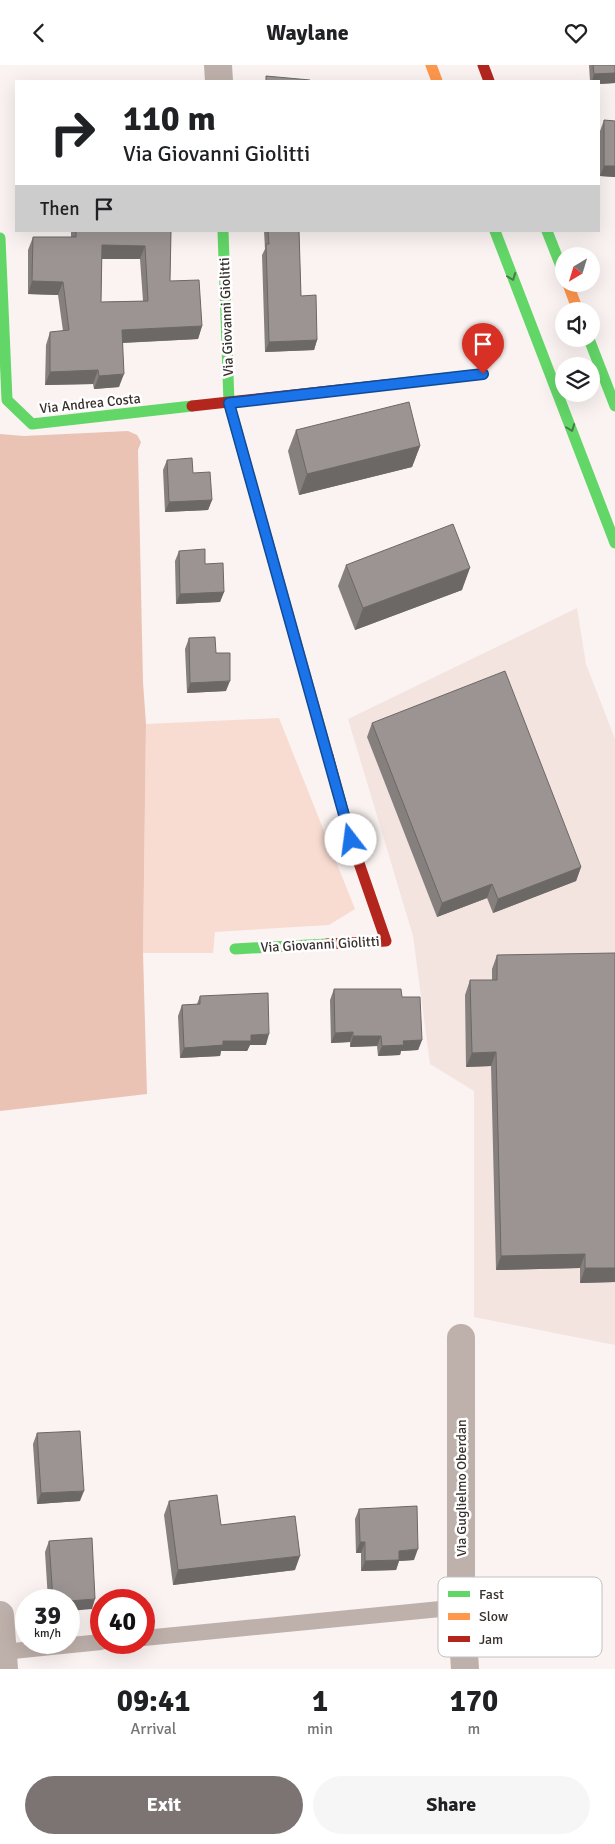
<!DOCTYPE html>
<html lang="en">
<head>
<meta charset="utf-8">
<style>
	body { margin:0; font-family:Signika,sans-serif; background:#f6f6f6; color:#202124; height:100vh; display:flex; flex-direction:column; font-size:19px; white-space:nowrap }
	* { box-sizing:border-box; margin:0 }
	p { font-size:16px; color:#757577 }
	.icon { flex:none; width:28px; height:28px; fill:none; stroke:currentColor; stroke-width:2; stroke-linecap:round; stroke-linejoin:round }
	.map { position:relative; height:1604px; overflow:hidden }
	.panel { display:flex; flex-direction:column; background:#fff; flex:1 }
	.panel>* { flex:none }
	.banner { position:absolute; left:15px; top:15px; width:585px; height:152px; border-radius:0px; box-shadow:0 5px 20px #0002; background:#fff; color:#202124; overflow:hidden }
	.needle { width:32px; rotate:218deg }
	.tools { position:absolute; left:555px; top:182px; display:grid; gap:10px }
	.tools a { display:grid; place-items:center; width:45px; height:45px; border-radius:50%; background:#fff; box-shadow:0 5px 20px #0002; font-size:25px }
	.speed { position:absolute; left:15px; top:1524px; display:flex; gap:10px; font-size:25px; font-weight:700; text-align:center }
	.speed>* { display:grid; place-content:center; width:65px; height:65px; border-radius:50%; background:#fff; box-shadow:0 5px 20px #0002; line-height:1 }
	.speed small { font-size:12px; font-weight:400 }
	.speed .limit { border:8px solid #d22; background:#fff; color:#111 }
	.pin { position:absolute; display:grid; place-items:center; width:42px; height:42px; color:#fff; margin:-51px -21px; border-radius:50% 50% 50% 0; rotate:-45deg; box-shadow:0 0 5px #0007 }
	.pin .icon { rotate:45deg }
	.me { position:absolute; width:55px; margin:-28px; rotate:345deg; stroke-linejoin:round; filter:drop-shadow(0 0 4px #0008) }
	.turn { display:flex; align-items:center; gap:18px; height:105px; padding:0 25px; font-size:22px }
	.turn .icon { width:65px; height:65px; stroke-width:2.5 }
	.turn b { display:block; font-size:35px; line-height:42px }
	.then { display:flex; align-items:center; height:48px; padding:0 25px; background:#0003; gap:10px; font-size:19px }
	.eta { display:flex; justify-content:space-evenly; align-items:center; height:85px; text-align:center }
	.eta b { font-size:30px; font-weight:800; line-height:35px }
	.cta { display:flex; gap:10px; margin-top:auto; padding:10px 25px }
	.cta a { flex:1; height:58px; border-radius:30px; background:#7c7472; color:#fff; font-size:20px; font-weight:800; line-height:58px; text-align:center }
	.cta a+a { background:#f6f6f6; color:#202124 }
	header { display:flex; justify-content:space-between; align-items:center; height:65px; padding:0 25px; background:#fff; font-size:22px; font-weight:800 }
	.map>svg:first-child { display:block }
	.built { fill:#f4e4e0 }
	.green { fill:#f8dcd2 }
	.forest { fill:#eac3b5 }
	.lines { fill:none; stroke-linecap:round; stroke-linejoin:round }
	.lane { stroke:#beb0ab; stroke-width:16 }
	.street { stroke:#beb0ab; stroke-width:28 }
	.fast { stroke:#63d668; stroke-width:11 }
	.slow { stroke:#ff974d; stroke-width:11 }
	.jam { stroke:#b3261e; stroke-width:11 }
	.wall { fill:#857f7e; fill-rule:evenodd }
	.shaded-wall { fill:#6c6866 }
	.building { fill:#9b9492; stroke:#6c6866; fill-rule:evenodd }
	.oneway { stroke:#4b7b48 }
	.route-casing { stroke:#114b97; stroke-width:12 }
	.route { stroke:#1a73e8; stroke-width:9 }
	.labels { text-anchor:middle; stroke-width:5; stroke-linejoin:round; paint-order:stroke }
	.street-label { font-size:14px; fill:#38302d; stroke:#fff }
	.key { fill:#fff; stroke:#c3c1c0; stroke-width:1 }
	.key-label { font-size:14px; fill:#38302d }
</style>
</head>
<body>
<header><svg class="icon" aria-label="back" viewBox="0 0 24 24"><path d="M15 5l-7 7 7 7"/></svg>Waylane<svg class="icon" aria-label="heart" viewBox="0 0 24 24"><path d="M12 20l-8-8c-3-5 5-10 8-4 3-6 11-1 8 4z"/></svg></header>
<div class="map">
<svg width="615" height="1604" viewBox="0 0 615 1604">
	<rect width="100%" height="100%" fill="#faf3f1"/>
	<polygon class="built" points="577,543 586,599 615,674 615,1280 474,1252 474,1026 430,999 413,871 348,654"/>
	<polygon class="green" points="279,653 355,844 329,860 215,867 213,888 143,888 146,659"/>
	<polygon class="forest" points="128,366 137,370 141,377 138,385 143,617 146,659 143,888 147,1029 0,1046 0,369 24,371"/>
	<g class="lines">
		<g class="lane">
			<polyline points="144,1573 461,1542"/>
			<polyline points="3,1587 101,1577"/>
		</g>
		<g class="street">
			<polyline points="218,0 219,16"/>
			<polyline points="461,1273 461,1542 465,1604"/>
			<polyline points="0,1550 4,1604"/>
		</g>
		<g class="fast">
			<polyline points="223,166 229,338 248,406"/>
			<polyline points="495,166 615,478"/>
			<polyline points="547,166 564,209"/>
			<polyline points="0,173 7,335 32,359 192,341"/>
			<polyline points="589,274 615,341"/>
			<polyline points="384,320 483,309"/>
			<polyline points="235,884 327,879"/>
		</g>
		<g class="slow">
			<polyline points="431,0 437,16"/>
			<polyline points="568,219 578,246"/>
			<polyline points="248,406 328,691"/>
		</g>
		<g class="jam">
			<polyline points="483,0 489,16"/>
			<polyline points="192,341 384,320"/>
			<polyline points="327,879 386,876 351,775 328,691"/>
		</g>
	</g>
	<g class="wall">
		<polygon points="589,0 615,0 615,18 599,19 599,16 590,16"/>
		<polygon points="604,55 615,56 615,112 600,111 600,66"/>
		<path d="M71 166H171L170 216 202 261 198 274 123 278 119 322 94 324 93 319 45 320 46 280 50 267 63 266 58 230 28 229V185L33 172H71ZM102 194H140L143 236 101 237Z"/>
		<polygon points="264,166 299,166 301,231 317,275 314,285 265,287 262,190 265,184"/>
		<polygon points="296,365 420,381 412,402 299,430 288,386"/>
		<polygon points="167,395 212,435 208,445 165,447 163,405"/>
		<polygon points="179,486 224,527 220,537 176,539 175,496"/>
		<polygon points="346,500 462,525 355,565 338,521"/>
		<polygon points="189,573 216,588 226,626 187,628 185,584"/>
		<polygon points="372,658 581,802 576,816 493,848 487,833 437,852 367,672"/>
		<polygon points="497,890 615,1217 580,1218 580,1203 496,1205 491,1001 466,1002 465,930 470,915 492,915 492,904"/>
		<polygon points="334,924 402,932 422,975 418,985 401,986 400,990 378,991 377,981 350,982 350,977 331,978 330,935"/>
		<polygon points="200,931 266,980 250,980 247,986 221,986 220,991 180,993 178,951 182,940 197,939"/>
		<polygon points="37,1368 80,1436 37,1439 33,1379"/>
		<polygon points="169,1436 221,1460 295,1505 173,1520 164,1450"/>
		<polygon points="359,1444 414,1495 399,1496 396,1505 361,1506 361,1488 356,1488 355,1454"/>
		<polygon points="49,1476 92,1544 69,1535 48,1535 45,1487"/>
	</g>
	<g class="shaded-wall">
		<polygon points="615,8 615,18 599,19 599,16 592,16 594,9"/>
		<polygon points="604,101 615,101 615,112 600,111"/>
		<polygon points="102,180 145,181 140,194 97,194"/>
		<polygon points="32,216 63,217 58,230 28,229"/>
		<polygon points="202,261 198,274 117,278 122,265"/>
		<polygon points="317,275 314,285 265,287 269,277"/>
		<polygon points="98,305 93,319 45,320 50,307"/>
		<polygon points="124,309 119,322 94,324 99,311"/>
		<polygon points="420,381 412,402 299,430 307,409"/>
		<polygon points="212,435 208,445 165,447 169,437"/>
		<polygon points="470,503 462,525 355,565 363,543"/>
		<polygon points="224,527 220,537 176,539 180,529"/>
		<polygon points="230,616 226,626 187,628 190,618"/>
		<polygon points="581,802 576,816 493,848 498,834"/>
		<polygon points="492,819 487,833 437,852 442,838"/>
		<polygon points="353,967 350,977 331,978 335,968"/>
		<polygon points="269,969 266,980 250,980 247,986 221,986 220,991 180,993 184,983 223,976 251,970"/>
		<polygon points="353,971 381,971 377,981 350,982"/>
		<polygon points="422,975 418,985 401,986 400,990 378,991 382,981 403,976"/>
		<polygon points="496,987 491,1001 466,1002 472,988"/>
		<polygon points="585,1189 580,1203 496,1205 501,1191"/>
		<polygon points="585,1203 615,1203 615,1217 580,1218"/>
		<polygon points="84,1426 80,1436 37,1439 41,1428"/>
		<polygon points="360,1477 365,1477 361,1488 356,1488"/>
		<polygon points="418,1484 414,1495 399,1496 396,1505 361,1506 365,1496 399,1486"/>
		<polygon points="300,1491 295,1505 173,1520 178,1505"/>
		<polygon points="95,1534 92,1544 69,1546 69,1536"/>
	</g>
	<g class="building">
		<polygon points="593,0 615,0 615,8 594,9"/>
		<polygon points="266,11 310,15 310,16 266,16"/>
		<polygon points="604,55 615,56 615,101 604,101"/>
		<path d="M76 166H171L170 216 199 215 202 261 122 265 124 309 99 311 98 305 50 307V267L69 265 63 217 32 216 33 172H76ZM102 180 145 181 148 236 101 237Z"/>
		<polygon points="268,166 299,166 301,231 316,230 317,275 269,277 266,179 269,179"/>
		<polygon points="409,337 420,381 307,409 296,365"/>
		<polygon points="192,393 193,408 210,407 212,435 169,437 167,395"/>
		<polygon points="453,459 470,503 363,543 346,500"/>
		<polygon points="205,484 205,499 223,498 224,527 180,529 179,486"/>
		<polygon points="215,572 216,588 230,588 230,616 190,618 189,573"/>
		<polygon points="505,606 581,802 498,834 492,819 442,838 372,658"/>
		<polygon points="615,888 615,1203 585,1203 585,1189 501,1191 496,987 472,988 470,915 497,915 497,890"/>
		<polygon points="334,924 401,924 402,932 420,932 422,975 403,976 404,980 382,981 381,971 353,971 353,967 335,968"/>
		<polygon points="268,928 269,969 251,970 251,976 223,976 223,980 184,983 182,940 200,939 200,931"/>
		<polygon points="80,1366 84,1426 41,1428 37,1368"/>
		<polygon points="217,1430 221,1460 295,1451 300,1491 178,1505 169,1436"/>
		<polygon points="417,1441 418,1484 399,1486 399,1495 365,1496 365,1477 360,1477 359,1444"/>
		<polygon points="92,1473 95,1534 69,1536 69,1535 53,1535 49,1476"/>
	</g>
	<defs><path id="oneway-chevron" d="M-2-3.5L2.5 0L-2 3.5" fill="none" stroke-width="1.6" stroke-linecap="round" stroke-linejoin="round" transform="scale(1.25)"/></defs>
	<g class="oneway">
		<use href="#oneway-chevron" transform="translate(512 212) rotate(69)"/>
		<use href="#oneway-chevron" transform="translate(571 363) rotate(69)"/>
	</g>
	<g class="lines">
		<defs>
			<polyline id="route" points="351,775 229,338 483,309"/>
		</defs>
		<use href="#route" class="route-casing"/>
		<use href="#route" class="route"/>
	</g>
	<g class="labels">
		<g class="street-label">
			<text transform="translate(226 252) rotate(-92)" y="5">Via Giovanni Giolitti</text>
			<text transform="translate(90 338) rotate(-6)" y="5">Via Andrea Costa</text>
			<text transform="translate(320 879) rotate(-3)" y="5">Via Giovanni Giolitti</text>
			<text transform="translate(461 1423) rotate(-90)" y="5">Via Guglielmo Oberdan</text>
		</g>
	</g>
	<rect x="438" y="1512" width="164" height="80" rx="8" class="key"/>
	<rect x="448" y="1526" width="22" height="6" fill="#63d668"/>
	<rect x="448" y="1548" width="22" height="7" fill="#ff974d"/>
	<rect x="448" y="1571" width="22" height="6" fill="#b3261e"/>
	<g class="key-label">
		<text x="479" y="1534">Fast</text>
		<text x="479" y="1556">Slow</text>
		<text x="479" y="1579">Jam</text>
	</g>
</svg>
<div class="tools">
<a><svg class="needle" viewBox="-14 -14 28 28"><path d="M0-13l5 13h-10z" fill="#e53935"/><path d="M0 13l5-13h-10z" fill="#757577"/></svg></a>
<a><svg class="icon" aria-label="sound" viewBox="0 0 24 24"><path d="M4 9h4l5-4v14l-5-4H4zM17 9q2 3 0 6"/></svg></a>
<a><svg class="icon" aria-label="layers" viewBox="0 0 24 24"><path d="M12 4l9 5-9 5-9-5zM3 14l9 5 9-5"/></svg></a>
</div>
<div class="speed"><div>39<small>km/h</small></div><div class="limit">40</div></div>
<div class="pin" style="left:483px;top:309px;background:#d93025"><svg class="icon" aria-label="arrive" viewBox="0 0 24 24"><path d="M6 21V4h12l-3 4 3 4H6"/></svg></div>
<svg class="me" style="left:351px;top:775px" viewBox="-20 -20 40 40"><circle r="19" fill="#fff"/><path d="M0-13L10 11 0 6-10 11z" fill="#1a73e8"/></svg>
<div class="banner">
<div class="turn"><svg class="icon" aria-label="right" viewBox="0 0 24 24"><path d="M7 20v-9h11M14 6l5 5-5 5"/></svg><div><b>110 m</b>Via Giovanni Giolitti</div></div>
<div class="then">Then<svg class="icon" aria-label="arrive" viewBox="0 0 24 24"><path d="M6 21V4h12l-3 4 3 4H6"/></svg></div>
</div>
</div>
<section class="panel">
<div class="eta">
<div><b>09:41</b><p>Arrival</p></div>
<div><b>1</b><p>min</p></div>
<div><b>170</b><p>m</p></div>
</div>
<div class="cta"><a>Exit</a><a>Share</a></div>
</section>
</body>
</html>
